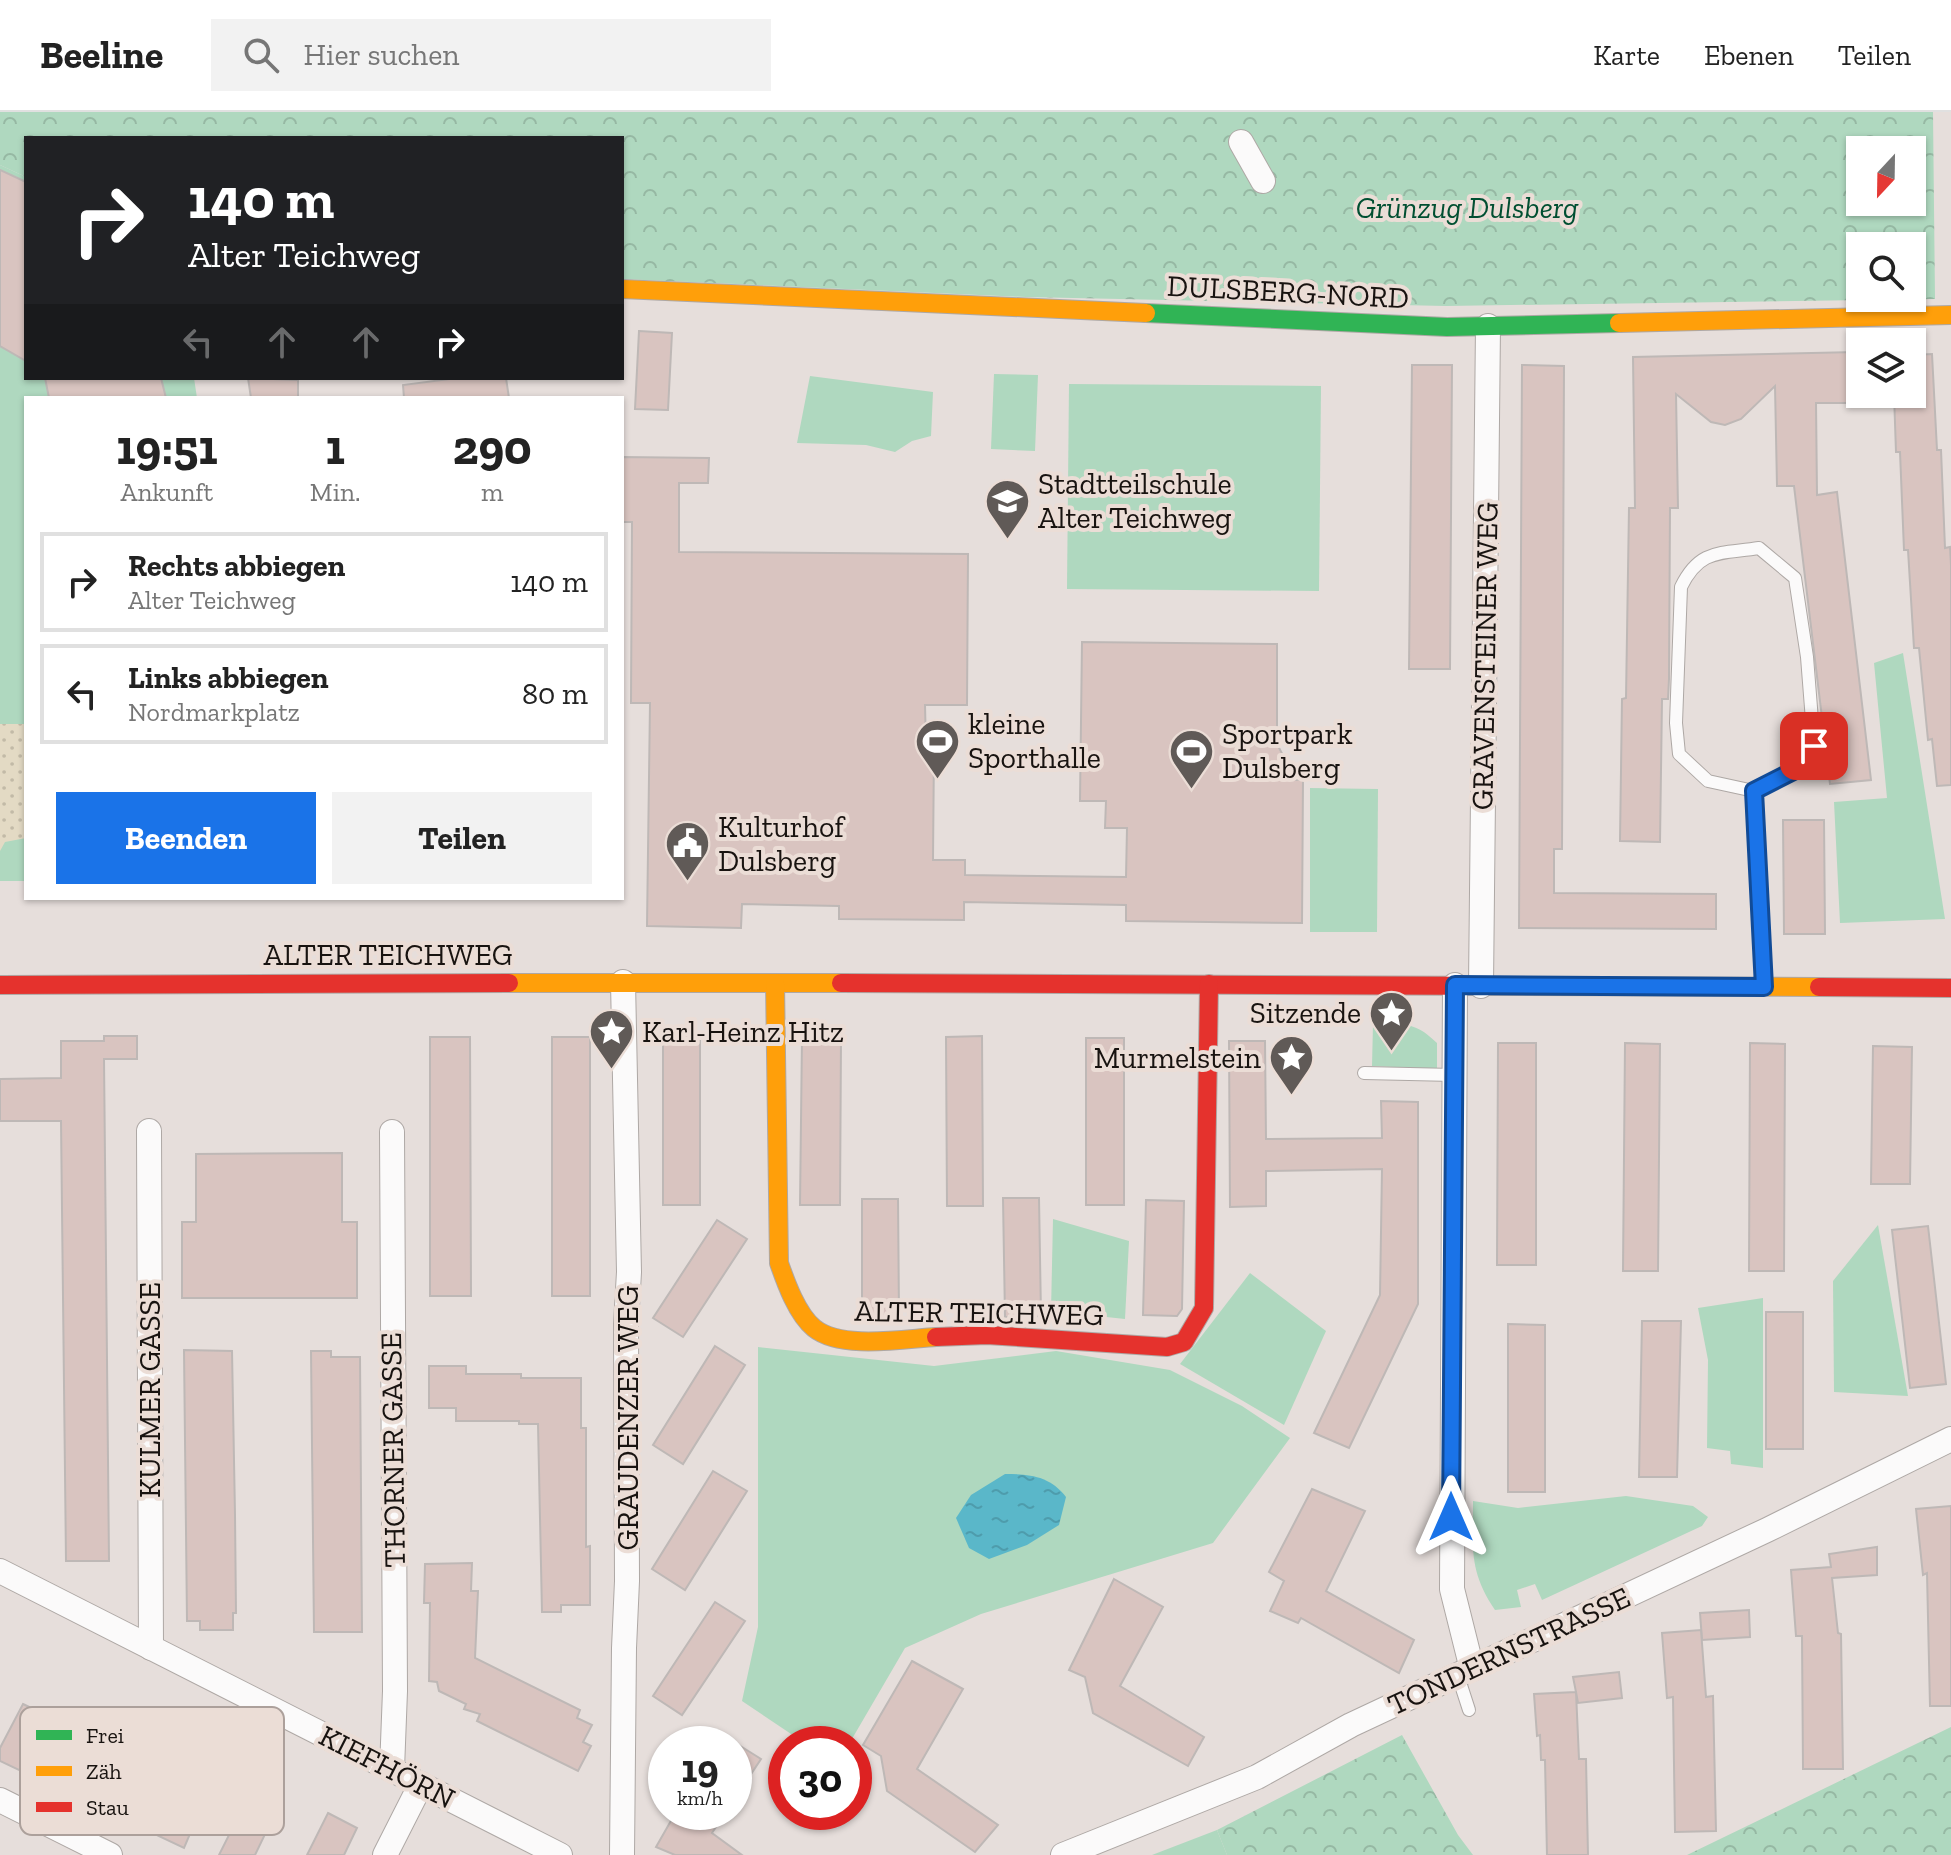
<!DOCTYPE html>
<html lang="de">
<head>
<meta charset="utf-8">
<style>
	body { margin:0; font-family:"Zilla Slab",serif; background:#f2f2f2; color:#222; height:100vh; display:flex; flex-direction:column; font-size:30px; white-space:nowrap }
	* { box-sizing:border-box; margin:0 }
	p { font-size:26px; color:#767676 }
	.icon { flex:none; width:44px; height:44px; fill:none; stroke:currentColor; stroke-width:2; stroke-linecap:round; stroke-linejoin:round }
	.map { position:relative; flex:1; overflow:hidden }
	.panel { position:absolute; left:24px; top:284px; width:600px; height:504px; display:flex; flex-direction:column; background:#fff; border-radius:0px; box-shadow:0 2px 6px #0004 }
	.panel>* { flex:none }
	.hud { position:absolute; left:24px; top:24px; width:600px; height:244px; border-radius:0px; box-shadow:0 2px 6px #0004; background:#202124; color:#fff; overflow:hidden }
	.needle { width:52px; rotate:202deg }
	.controls { position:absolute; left:1846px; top:24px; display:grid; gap:16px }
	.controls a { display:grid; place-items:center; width:80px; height:80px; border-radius:0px; background:#fff; box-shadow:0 2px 6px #0004; font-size:40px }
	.speed { position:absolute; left:648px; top:1614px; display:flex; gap:16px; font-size:40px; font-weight:700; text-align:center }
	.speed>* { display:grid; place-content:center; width:104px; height:104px; border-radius:50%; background:#fff; box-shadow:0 2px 6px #0004; line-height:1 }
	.speed small { font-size:20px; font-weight:400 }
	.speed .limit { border:12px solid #d22; background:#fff; color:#111 }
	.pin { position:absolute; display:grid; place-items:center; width:68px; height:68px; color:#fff; margin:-34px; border-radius:16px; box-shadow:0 4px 12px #0006 }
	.me { position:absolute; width:88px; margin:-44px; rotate:0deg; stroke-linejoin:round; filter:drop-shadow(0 0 6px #0008) }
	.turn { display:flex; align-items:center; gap:28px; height:168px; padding:0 32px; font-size:36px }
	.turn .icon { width:104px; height:104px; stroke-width:2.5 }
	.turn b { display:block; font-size:56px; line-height:68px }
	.lanes { display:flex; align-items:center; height:76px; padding:0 32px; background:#0003; justify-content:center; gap:40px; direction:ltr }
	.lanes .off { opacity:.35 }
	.eta { display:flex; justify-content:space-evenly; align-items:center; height:136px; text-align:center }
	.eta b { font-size:48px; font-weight:700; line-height:56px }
	.cta { display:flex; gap:16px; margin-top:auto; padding:16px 32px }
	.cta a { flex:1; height:92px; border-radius:0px; background:#1a73e8; color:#fff; font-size:32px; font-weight:700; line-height:92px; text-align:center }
	.cta a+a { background:#f2f2f2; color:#222 }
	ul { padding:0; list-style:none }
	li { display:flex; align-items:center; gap:24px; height:100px; margin:0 16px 12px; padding:0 16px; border:4px solid #e0e0e0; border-radius:0px }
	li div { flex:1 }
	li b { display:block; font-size:30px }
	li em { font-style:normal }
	header { display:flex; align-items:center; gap:48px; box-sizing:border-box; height:112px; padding:0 40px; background:#fff; border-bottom:2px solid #e0e0e0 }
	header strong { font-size:38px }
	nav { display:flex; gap:44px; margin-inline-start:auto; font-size:28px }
	.search { width:560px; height:72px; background:#f2f2f2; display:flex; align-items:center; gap:20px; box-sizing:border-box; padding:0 28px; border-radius:0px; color:#767676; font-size:30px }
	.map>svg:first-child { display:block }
	.green { fill:#afd8bf }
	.sand { fill:url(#sand-dots) }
	.park { fill:url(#park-crowns); fill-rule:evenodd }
	.water { fill:url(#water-ripples) }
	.building { fill:#d9c4c0; stroke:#beb8b6; stroke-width:2 }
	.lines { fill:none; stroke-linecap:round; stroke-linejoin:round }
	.lane-casing { stroke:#aea8a5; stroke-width:14 }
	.street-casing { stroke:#aea8a5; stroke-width:26 }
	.fast-casing { stroke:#aea8a5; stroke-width:20 }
	.slow-casing { stroke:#aea8a5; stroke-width:20 }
	.jam-casing { stroke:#aea8a5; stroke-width:20 }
	.lane { stroke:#fbfafa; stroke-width:12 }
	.street { stroke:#fbfafa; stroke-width:24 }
	.fast { stroke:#30b455; stroke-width:18 }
	.slow { stroke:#ff9f0a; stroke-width:18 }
	.jam { stroke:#e5322d; stroke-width:18 }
	.route-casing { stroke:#114b97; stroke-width:20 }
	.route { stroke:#1a73e8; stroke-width:14 }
	.labels { text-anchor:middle; stroke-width:8; stroke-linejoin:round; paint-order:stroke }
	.park-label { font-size:30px; font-style:italic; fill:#004f31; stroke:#ebddd6 }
	.street-label { font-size:30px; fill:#181310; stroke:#ebddd6 }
	.poi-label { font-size:30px; fill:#181310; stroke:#ebddd6; text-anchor:start }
	.key { fill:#ebddd6; stroke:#aca09b; stroke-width:2 }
	.key-label { font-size:22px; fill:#181310 }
</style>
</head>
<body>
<header>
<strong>Beeline</strong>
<div class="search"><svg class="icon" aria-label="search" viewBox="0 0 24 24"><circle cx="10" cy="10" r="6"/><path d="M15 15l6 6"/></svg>Hier suchen</div>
<nav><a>Karte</a><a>Ebenen</a><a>Teilen</a></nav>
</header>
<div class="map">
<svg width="1951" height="1743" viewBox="0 0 1951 1743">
	<defs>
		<pattern id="sand-dots" width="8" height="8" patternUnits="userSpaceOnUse" patternTransform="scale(2)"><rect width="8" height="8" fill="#e3dac4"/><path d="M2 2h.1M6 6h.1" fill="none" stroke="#c2baa7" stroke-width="1.8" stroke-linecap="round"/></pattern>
		<pattern id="park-crowns" width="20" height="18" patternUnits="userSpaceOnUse" patternTransform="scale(2)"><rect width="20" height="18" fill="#afd8bf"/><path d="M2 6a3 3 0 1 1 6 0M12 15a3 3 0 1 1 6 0" fill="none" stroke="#96b8a3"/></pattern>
		<pattern id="water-ripples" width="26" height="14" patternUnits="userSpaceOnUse" patternTransform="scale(2)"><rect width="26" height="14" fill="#5ab7c9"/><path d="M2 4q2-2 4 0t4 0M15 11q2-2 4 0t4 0" fill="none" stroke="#4e9cac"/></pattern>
	</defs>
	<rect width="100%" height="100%" fill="#e6dedb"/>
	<g class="green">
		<polygon points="0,53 26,65 26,266 194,266 197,286 26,286 26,769 0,769"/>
		<polygon points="994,262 1038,263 1035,339 991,337"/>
		<polygon points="810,264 933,280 931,324 912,329 895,340 866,333 797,331"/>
		<polygon points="1069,272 1321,274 1319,479 1067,477"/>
		<polygon points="1903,541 1945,807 1840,811 1834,690 1887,686 1874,551"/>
		<polygon points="1310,676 1378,677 1377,820 1310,820"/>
		<path d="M1373 912C1403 913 1414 908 1437 931V957L1372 954Z"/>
		<polygon points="1053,1107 1129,1129 1125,1207 1051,1199"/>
		<polygon points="1878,1113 1908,1284 1834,1280 1833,1169"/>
		<polygon points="1250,1161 1326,1219 1284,1313 1180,1252"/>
		<polygon points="1763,1186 1763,1356 1731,1352 1730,1339 1707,1336 1708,1248 1698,1196"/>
		<polygon points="758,1235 934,1254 1056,1239 1170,1258 1242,1294 1290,1326 1213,1431 981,1502 905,1536 849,1632 806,1632 742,1589 758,1515"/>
		<path d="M1626 1384 1693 1394 1708 1405 1702 1414 1542 1488 1535 1472 1517 1478 1521 1495 1495 1498C1468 1458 1473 1435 1473 1389L1518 1396Z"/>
		<polygon points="1217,1718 1227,1743 1152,1743"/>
	</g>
	<polygon class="sand" points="0,612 26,612 26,726 5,730 0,739"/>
	<g class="park">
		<path d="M0 0H1933L1935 187 1446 194 1026 185 622 167V26H26V65L0 53ZM1860 38H1912V90H1860ZM1860 134H1912V186H1860Z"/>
		<polygon points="1951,1615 1951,1743 1687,1743"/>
		<polygon points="1402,1623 1458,1723 1473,1743 1227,1743 1217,1718"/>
	</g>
	<path class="water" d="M1005 1362C1030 1362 1050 1364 1066 1385L1059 1413 1027 1433 989 1447 969 1436 956 1406 971 1383Z"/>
	<g class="building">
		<polygon points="0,58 26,70 26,249 0,234"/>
		<polygon points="639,219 672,221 668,298 635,297"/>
		<polygon points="1856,240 1857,291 1816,291 1817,383 1837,380 1871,668 1830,672 1794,374 1777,374 1775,274 1741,307 1725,313 1711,310 1676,282 1678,396 1670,396 1669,567 1668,587 1662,587 1660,730 1620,729 1622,587 1626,586 1629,396 1635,396 1633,245"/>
		<polygon points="1932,242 1937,338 1941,338 1945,436 1950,435 1951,453 1951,673 1937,674 1932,627 1928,628 1919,536 1914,536 1908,438 1904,438 1900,340 1896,340 1894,282 1912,282 1912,243"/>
		<polygon points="1412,253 1452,253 1450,557 1409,557"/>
		<polygon points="1522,253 1564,254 1562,737 1554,737 1554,781 1716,782 1716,817 1519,816"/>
		<polygon points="45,266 161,266 166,286 49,286"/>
		<polygon points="248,266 298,268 298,286 251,286"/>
		<polygon points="457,266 506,266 509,286 404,286 403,273"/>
		<polygon points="622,345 709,346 708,371 679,371 679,440 968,442 967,593 925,593 926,634 934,634 933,748 965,748 965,763 1126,765 1127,716 1105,716 1106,689 1080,689 1082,530 1277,532 1277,632 1296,668 1303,667 1302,811 1126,809 1126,793 964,790 964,808 839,807 839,794 742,792 741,816 647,814 650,591 631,591 632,410 622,410"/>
		<polygon points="1783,708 1824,708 1825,822 1784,822"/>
		<rect x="663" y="923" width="37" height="170"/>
		<polygon points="104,924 137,924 137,947 104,947 109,1449 66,1449 61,1009 0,1009 0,967 61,966 61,929 104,929"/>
		<polygon points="982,924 983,1094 947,1094 946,925"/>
		<polygon points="430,925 470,925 471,1184 430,1184"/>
		<rect x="552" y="925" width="38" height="259"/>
		<polygon points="802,925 841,925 840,1093 800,1093"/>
		<rect x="1086" y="926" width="38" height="167"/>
		<polygon points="1229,929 1265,929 1266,1027 1382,1026 1381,989 1418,990 1418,1192 1349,1336 1314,1321 1380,1183 1382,1057 1266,1059 1266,1094 1230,1095"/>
		<polygon points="1498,931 1536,931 1536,1153 1497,1153"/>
		<polygon points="1625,931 1660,932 1658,1159 1623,1159"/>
		<polygon points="1750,931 1785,932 1784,1159 1749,1159"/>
		<polygon points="1873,934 1912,935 1910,1072 1871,1072"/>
		<polygon points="342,1041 342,1110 357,1110 357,1186 182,1186 182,1110 196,1110 196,1042"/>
		<polygon points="1003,1086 1039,1086 1041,1204 1005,1205"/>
		<polygon points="862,1087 898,1087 899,1203 862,1204"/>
		<polygon points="1146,1088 1184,1089 1182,1197 1177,1204 1143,1203"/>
		<polygon points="717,1108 747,1127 683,1225 653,1206"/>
		<polygon points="1928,1114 1946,1272 1910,1276 1892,1118"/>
		<rect x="1766" y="1200" width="37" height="137"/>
		<polygon points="1642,1209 1681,1209 1677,1365 1639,1365"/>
		<polygon points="1508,1212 1545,1213 1545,1380 1508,1380"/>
		<polygon points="715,1234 745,1253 683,1352 653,1333"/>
		<polygon points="184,1238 232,1239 235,1403 236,1501 233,1501 233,1518 200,1518 200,1509 187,1509"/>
		<polygon points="311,1239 331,1239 331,1245 360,1245 362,1520 314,1520"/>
		<polygon points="429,1254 466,1254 466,1262 521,1262 521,1266 581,1266 581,1316 586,1316 586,1435 590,1434 590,1493 561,1493 561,1500 542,1500 538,1312 519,1312 519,1309 456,1309 456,1296 429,1296"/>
		<polygon points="713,1359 747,1379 685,1478 652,1457"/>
		<polygon points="1312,1377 1365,1399 1326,1479 1414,1528 1399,1561 1301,1506 1298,1511 1270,1499 1284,1469 1269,1460"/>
		<polygon points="1951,1394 1951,1594 1930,1594 1927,1461 1923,1463 1916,1397"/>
		<polygon points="1877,1435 1877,1463 1832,1466 1838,1521 1841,1522 1843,1657 1803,1657 1802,1524 1796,1524 1791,1458 1831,1455 1829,1442"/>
		<polygon points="472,1451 471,1479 478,1479 475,1546 580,1598 577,1606 592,1613 583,1630 591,1634 578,1659 477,1609 480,1602 464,1597 466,1592 439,1579 437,1570 429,1569 430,1491 424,1491 425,1452"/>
		<polygon points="1114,1467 1163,1495 1120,1574 1204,1625 1188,1654 1093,1601 1085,1565 1069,1558"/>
		<polygon points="715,1490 745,1509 682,1603 653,1584"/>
		<polygon points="1749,1498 1750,1525 1702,1528 1700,1501"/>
		<polygon points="1701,1518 1706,1585 1713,1584 1716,1719 1675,1720 1673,1585 1667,1586 1662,1521"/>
		<polygon points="912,1549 963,1577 917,1657 998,1713 975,1740 887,1679 881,1644 863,1633"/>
		<polygon points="1619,1560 1622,1586 1578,1591 1576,1580 1579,1647 1586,1647 1588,1743 1547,1743 1545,1648 1541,1648 1540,1623 1537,1624 1534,1582 1576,1580 1573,1565"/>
		<polygon points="23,1592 52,1606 49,1611 101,1637 92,1656 198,1703 184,1736 0,1649 0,1636"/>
		<polygon points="734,1630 761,1647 734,1688"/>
		<polygon points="241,1699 269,1714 255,1743 219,1743"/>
		<polygon points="676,1700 726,1700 712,1721 742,1743 675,1743 656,1735"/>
		<polygon points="328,1701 357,1716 344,1743 307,1743"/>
	</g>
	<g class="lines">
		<defs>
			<g id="lane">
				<path d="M1754 679 1708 669 1679 642 1676 611 1681 475C1700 436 1721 442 1759 436L1795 466 1807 545 1814 634 1797 657 1754 679 1764 874"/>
				<polyline points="1364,961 1454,963"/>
				<polyline points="1458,1564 1469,1598"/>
			</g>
			<g id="street">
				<polyline points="1241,30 1263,69"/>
				<polyline points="1455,873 1452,1477 1472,1557"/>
				<polyline points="1481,874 1488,214"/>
				<polyline points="149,1019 151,1536"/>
				<polyline points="0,1459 560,1743"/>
				<polyline points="392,1657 395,1579 392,1020"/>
				<polyline points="0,1688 110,1743"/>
				<polyline points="385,1743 421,1672"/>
				<polyline points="622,1743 624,1536 627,1469 626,1212 629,1160 623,870"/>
				<polyline points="1063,1743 1257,1665 1351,1613 1767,1418 1951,1327"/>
			</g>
			<polyline id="fast" points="1146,201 1447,215 1619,211"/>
			<g id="slow">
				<polyline points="622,177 1146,201"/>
				<polyline points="1619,211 1951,203"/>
				<polyline points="509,871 841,871"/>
				<path d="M775 871 779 1151C786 1171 797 1202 814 1216 841 1238 903 1227 936 1225"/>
				<polyline points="1514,874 1819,875"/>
			</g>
			<g id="jam">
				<polyline points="841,871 1514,874"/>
				<polyline points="0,873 509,871"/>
				<polyline points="1819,875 1951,876"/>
				<polyline points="936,1225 987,1223 1167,1235 1184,1230 1204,1196 1209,872"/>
			</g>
		</defs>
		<use href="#lane" class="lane-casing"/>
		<use href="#street" class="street-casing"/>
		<use href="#fast" class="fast-casing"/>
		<use href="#slow" class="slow-casing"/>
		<use href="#jam" class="jam-casing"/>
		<use href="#lane" class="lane"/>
		<use href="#street" class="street"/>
		<use href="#fast" class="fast"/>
		<use href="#slow" class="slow"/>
		<use href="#jam" class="jam"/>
	</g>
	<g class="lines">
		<defs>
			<polyline id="route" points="1451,1405 1455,873 1764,875 1754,679 1797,657 1814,634"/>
		</defs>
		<use href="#route" class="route-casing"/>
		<use href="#route" class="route"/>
	</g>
	<defs>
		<symbol id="school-pin" viewBox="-11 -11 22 30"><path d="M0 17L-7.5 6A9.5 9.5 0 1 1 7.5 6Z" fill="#605a57" stroke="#ebddd6"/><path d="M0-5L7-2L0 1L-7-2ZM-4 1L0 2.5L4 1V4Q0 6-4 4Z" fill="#fff"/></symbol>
		<symbol id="stadium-pin" viewBox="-11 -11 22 30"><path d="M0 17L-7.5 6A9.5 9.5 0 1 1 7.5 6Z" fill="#605a57" stroke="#ebddd6"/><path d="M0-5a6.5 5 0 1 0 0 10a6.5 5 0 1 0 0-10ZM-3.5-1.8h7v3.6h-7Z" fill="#fff"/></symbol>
		<symbol id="civic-pin" viewBox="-11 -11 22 30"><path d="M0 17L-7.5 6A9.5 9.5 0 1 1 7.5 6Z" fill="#605a57" stroke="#ebddd6"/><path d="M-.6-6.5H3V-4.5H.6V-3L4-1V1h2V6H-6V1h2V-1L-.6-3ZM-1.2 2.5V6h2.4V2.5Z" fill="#fff"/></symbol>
		<symbol id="sight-pin" viewBox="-11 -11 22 30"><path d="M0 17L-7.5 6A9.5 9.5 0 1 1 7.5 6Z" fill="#605a57" stroke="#ebddd6"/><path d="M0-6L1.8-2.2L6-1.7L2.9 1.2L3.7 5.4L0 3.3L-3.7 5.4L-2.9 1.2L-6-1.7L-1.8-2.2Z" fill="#fff"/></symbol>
	</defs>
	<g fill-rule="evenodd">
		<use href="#school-pin" x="982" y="364" width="51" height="69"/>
		<use href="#stadium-pin" x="912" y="604" width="51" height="69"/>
		<use href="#stadium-pin" x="1166" y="614" width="51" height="69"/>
		<use href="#civic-pin" x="662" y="706" width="51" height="69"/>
		<use href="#sight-pin" x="1366" y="876" width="51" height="69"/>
		<use href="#sight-pin" x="586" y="894" width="51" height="69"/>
		<use href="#sight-pin" x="1266" y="920" width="51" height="69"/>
	</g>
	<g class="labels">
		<g class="park-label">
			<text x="1467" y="106">Grünzug Dulsberg</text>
		</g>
		<g class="street-label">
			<text transform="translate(1288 180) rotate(3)" y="10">DULSBERG-NORD</text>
			<text transform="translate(1485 544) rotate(-89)" y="10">GRAVENSTEINER WEG</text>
			<text x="388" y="853">ALTER TEICHWEG</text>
			<text transform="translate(979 1201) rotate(1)" y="10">ALTER TEICHWEG</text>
			<text transform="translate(150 1278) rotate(-90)" y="10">KULMER GASSE</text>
			<text transform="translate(628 1306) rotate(-90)" y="10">GRAUDENZER WEG</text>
			<text transform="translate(393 1338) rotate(-91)" y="10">THORNER GASSE</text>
			<text transform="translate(1509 1539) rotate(-25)" y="10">TONDERNSTRASSE</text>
			<text transform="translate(387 1655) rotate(27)" y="10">KIEFHÖRN</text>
		</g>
		<g class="poi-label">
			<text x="1038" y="382">Stadtteilschule<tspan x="1038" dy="34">Alter Teichweg</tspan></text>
			<text x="968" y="622">kleine<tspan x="968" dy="34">Sporthalle</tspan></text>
			<text x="1222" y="632">Sportpark<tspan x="1222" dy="34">Dulsberg</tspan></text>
			<text x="718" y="725">Kulturhof<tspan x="718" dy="34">Dulsberg</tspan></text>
			<text x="1361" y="911" text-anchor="end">Sitzende</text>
			<text x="642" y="930">Karl-Heinz Hitz</text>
			<text x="1261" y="956" text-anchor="end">Murmelstein</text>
		</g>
	</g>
	<rect x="20" y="1595" width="264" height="128" rx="12" class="key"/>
	<rect x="36" y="1618" width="36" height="10" fill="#30b455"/>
	<rect x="36" y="1654" width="36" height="10" fill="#ff9f0a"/>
	<rect x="36" y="1690" width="36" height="10" fill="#e5322d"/>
	<g class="key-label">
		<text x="86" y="1631">Frei</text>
		<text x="86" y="1667">Zäh</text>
		<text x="86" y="1703">Stau</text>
	</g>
</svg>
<div class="controls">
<a><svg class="needle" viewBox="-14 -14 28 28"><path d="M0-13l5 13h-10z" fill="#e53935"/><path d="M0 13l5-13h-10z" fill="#767676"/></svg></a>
<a><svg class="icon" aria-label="search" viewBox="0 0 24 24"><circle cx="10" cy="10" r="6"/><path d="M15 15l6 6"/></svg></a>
<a><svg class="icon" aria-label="layers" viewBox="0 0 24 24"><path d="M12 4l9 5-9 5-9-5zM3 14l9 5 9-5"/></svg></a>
</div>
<div class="speed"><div>19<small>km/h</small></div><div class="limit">30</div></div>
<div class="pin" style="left:1814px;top:634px;background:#d93025"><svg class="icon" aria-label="arrive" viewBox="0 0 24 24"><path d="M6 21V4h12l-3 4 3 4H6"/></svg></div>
<svg class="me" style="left:1451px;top:1405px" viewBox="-20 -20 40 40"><path d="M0-17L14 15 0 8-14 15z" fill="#1a73e8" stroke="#fff" stroke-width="4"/></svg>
<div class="hud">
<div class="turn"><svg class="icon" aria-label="right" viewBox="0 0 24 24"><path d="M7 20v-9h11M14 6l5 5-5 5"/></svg><div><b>140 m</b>Alter Teichweg</div></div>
<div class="lanes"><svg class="icon off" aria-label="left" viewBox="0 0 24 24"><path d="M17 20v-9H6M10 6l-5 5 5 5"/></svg><svg class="icon off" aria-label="ahead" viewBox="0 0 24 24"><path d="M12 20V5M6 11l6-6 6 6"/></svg><svg class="icon off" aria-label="ahead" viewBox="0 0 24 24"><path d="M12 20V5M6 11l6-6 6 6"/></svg><svg class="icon" aria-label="right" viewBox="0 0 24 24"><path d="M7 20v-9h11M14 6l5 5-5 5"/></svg></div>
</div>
<section class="panel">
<div class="eta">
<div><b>19:51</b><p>Ankunft</p></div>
<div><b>1</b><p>Min.</p></div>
<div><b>290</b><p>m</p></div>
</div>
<ul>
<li><svg class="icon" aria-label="right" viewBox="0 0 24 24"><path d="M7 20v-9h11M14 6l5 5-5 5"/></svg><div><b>Rechts abbiegen</b><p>Alter Teichweg</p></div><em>140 m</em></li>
<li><svg class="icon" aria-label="left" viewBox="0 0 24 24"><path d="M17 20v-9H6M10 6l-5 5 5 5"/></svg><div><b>Links abbiegen</b><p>Nordmarkplatz</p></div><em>80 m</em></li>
</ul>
<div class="cta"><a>Beenden</a><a>Teilen</a></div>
</section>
</div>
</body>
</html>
